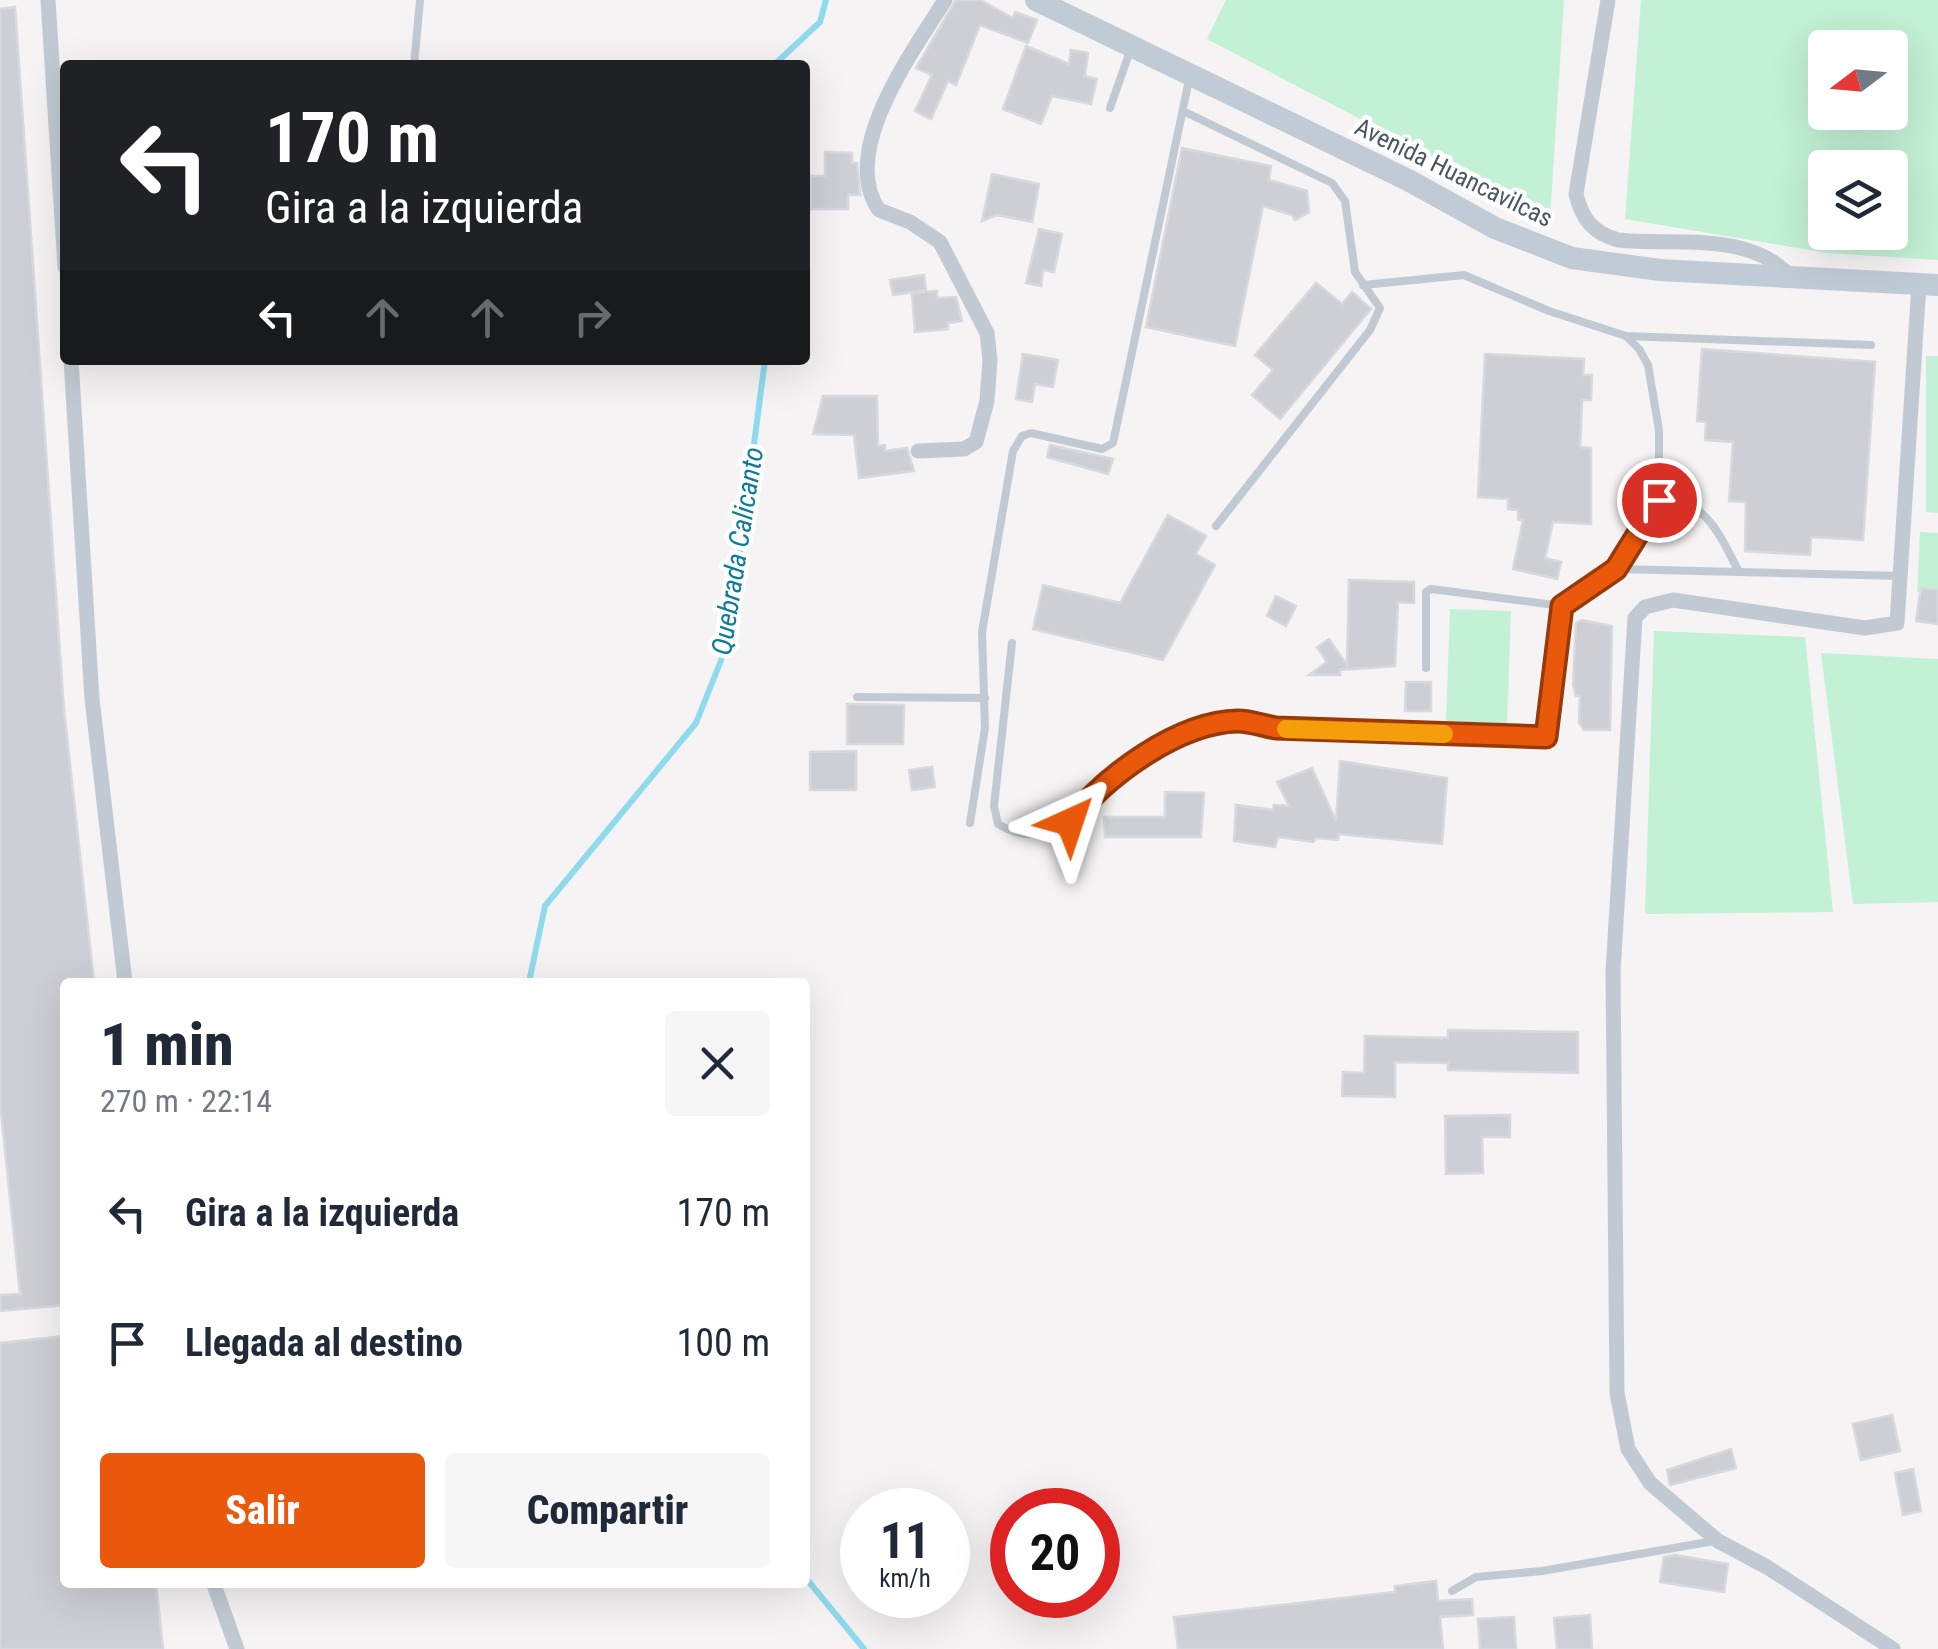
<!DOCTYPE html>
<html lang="es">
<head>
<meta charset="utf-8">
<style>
	body { margin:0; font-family:"Roboto Condensed",sans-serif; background:#f6f6f7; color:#1f2937; height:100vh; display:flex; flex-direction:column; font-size:38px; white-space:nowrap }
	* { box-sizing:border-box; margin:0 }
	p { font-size:32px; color:#747a83 }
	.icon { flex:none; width:55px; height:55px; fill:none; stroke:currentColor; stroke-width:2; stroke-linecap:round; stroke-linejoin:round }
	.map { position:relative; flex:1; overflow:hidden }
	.side { position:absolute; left:60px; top:978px; width:750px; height:610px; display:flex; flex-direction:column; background:#fff; border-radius:10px; box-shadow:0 10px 40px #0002 }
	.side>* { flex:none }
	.top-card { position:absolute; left:60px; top:60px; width:750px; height:305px; border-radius:10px; box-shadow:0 10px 40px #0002; background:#202124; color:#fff; overflow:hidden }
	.needle { width:65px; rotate:254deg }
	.buttons { position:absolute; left:1808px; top:30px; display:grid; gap:20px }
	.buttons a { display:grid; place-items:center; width:100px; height:100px; border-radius:10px; background:#fff; box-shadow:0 10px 40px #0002; font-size:50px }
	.speed { position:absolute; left:840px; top:1488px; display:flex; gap:20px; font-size:50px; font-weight:700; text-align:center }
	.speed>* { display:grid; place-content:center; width:130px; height:130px; border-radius:50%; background:#fff; box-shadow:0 10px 40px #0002; line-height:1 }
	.speed small { font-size:25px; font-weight:400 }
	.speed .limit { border:15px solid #d22; background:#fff; color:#111 }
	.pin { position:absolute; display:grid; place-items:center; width:85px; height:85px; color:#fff; margin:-42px; border:5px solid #fff; border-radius:50%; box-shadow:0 2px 10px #0007 }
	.me { position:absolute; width:110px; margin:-55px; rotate:42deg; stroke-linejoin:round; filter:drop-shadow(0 0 8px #0008) }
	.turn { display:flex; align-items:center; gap:35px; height:210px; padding:0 40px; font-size:45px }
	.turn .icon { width:130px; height:130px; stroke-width:2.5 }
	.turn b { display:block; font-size:70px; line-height:85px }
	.lanes { display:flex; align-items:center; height:95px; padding:0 40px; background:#0003; justify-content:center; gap:50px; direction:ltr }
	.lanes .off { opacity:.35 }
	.round { display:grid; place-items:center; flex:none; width:105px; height:105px; border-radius:10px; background:#f6f6f7 }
	.headline { display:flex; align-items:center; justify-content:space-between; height:170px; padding:0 40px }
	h1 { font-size:60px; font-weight:800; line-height:75px }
	.action { display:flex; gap:20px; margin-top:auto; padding:20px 40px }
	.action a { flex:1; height:115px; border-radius:10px; background:#ea580c; color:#fff; font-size:40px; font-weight:800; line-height:115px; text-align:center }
	.action a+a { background:#f6f6f7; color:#1f2937 }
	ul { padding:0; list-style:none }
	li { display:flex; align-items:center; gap:30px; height:130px; padding:0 40px }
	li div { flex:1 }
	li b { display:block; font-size:38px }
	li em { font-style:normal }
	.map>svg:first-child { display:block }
	.green { fill:#c3f1d5; fill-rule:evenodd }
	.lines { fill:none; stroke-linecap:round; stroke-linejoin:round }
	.stream { stroke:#90daee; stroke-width:6 }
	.building { fill:#cdcfd5; stroke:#d7d9de; stroke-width:2.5 }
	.lane { stroke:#c1cad2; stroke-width:8 }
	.street { stroke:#c1cad2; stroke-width:15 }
	.secondary { stroke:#c1cbd6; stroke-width:22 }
	.route-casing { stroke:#983908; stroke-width:25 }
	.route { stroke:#ea580c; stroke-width:18 }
	.slow { stroke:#f59e0b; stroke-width:18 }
	.labels { text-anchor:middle; stroke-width:9; stroke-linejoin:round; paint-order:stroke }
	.street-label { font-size:25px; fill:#4a5661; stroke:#fff }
	.water-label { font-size:28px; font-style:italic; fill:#0c7c9b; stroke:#fff }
</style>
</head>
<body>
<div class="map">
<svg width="1938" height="1649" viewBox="0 0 1938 1649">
	<rect width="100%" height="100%" fill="#f5f3f3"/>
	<g class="green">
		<polygon points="1226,0 1564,0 1550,218 1207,39"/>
		<path d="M1641 0H1938V260L1827 253 1625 219ZM1825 48H1890V112H1825ZM1825 168H1890V232H1825Z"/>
		<polygon points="1926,356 1938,356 1938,513 1926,512"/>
		<polygon points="1920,532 1938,533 1938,591 1917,592"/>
		<polygon points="1450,609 1511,611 1507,724 1446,721"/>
		<polygon points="1654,631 1805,637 1833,912 1645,914"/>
		<polygon points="1821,653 1938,659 1938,902 1853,904"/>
	</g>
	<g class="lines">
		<g class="stream">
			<polyline points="774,65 820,22 826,0"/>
			<polyline points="529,982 545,906 696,723 728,643 765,360"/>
			<polyline points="805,1577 864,1649"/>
		</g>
	</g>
	<g class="building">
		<polygon points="956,0 980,0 1013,18 1015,12 1037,20 1028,43 980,25 956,85 948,81 931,119 915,111 932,75 916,68"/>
		<polygon points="15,7 64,710 94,982 65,982 65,1305 0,1311 0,1295 20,1294 0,1102 0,9"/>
		<polygon points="1026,46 1069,64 1071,50 1088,53 1085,76 1097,79 1091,104 1052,96 1041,124 1003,109"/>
		<polygon points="1182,148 1271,166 1269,180 1307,191 1309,212 1295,220 1292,215 1263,206 1235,346 1146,327"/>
		<polygon points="825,152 852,153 852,163 857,163 860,195 848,195 848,209 811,209 811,176 825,176"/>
		<polygon points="992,174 1039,184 1032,222 997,215 982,221"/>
		<polygon points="1039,229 1062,234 1054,272 1043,270 1041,286 1026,283"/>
		<polygon points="924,275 926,290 893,295 890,280"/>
		<polygon points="1316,283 1342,304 1352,292 1371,309 1280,419 1252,395 1273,370 1255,355"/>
		<polygon points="937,291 937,298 956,297 962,321 948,323 948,329 915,332 912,293"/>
		<polygon points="1702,349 1875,362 1863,540 1811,537 1810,555 1745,551 1746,502 1729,501 1733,442 1705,440 1706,422 1697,421"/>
		<polygon points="1023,354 1058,360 1053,387 1035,384 1032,402 1016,399"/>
		<polygon points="1485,354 1584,359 1583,375 1592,375 1591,400 1582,400 1580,447 1591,448 1591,524 1553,522 1545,558 1561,562 1557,579 1513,569 1523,520 1518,520 1518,510 1508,509 1508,499 1478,497"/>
		<polygon points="823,396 877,396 878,446 885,445 885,451 907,448 914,471 859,478 854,435 813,434"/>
		<polygon points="1050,445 1113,459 1108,474 1047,457"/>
		<polygon points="1168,515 1206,536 1196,554 1215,565 1163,660 1033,629 1043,585 1120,603"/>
		<polygon points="1349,580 1414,582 1414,603 1398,602 1395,666 1340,670 1340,675 1309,675 1327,662 1317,647 1329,639 1347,665"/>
		<polygon points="1921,588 1938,590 1938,624 1916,621"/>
		<polygon points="1276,596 1296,606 1286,626 1267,616"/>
		<polygon points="1582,620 1612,626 1610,730 1584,730 1579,723 1580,696 1576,696 1573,685 1576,623"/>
		<polygon points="1406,682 1431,682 1431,711 1405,711"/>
		<polygon points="847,704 904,705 903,744 847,744"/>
		<polygon points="856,751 856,790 810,790 810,752"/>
		<polygon points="1340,761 1447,778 1442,844 1339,834 1338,840 1316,838 1313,842 1278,837 1275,847 1234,841 1236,805 1273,810 1274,805 1289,806 1277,782 1312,768 1336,821"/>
		<polygon points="932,767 935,787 912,790 909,770"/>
		<polygon points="1165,792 1204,793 1201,837 1105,837 1104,817 1165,817"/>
		<polygon points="1448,1030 1578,1032 1578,1073 1448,1070 1448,1063 1395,1062 1395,1097 1342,1096 1343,1072 1364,1073 1365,1036 1448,1038"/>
		<polygon points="1510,1115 1510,1137 1482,1137 1483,1173 1446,1174 1445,1116"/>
		<polygon points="65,1336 65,1582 156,1582 163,1649 0,1649 0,1343"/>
		<polygon points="1892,1415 1900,1451 1861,1460 1853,1424"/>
		<polygon points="1731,1449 1736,1468 1670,1485 1667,1470"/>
		<polygon points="1913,1469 1921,1511 1903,1515 1895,1473"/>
		<polygon points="1675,1555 1728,1564 1724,1592 1660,1582 1664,1557"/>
		<polygon points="1436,1581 1438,1601 1472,1599 1473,1615 1440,1617 1443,1649 1178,1649 1174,1617 1395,1592 1395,1586"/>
		<polygon points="1590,1615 1592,1649 1557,1649 1554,1618"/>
		<polygon points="1514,1617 1516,1649 1480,1649 1478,1619"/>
	</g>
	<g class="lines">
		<g class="lane">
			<polyline points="414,65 420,0"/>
			<polyline points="1110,108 1130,51"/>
			<polyline points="1183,111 1332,183 1345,201 1355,272 1380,308 1370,330 1216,526"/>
			<polyline points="1626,336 1871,345"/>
			<polyline points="528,360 543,360"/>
			<path d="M1659 500C1706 498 1719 534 1739 572"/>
			<polyline points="1616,569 1902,576"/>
			<path d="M1012 643 994 806 998 824C1018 837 1050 839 1070 823 1078 816 1082 805 1089 798 1124 763 1187 722 1238 721 1250 721 1264 726 1276 728L1546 737 1562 606 1616 569 1659 500V430L1648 365 1639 349 1626 336 1549 311 1464 275 1363 285"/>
			<polyline points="1426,668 1426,592 1431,589 1562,606"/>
			<polyline points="857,697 985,698"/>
			<polyline points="970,823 985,728 982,632 1013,451 1022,436 1031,433 1102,449 1113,443 1189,80"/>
			<polyline points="1452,1591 1476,1577 1542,1571 1714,1541"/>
		</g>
		<g class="street">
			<polyline points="48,0 65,267"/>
			<path d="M1608 0 1576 194C1582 219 1593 233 1618 240 1676 246 1752 230 1792 279"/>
			<polyline points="71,360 92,699 125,982"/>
			<path d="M918 451 964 449 976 442 987 401 990 360 987 333 940 242 910 222 879 210C838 151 914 50 945 0"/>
			<polyline points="213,1582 237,1649"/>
			<polyline points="1893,1649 1767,1567 1718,1541 1650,1483 1628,1449 1617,1393 1613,971 1635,618 1645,607 1673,600 1865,628 1897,623 1919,284"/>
		</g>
		<polyline class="secondary" points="1036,0 1408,180 1495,228 1572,258 1660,270 1938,285"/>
	</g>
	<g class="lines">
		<defs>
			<path id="route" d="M1070 822C1104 777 1178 722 1238 721 1250 721 1264 726 1276 728L1546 737 1562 606 1616 569 1659 500"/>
		</defs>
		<use href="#route" class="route-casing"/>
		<use href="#route" class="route"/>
		<polyline class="slow" points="1286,729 1444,734"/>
	</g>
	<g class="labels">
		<g class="street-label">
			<text transform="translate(1454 172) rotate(26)" y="9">Avenida Huancavilcas</text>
		</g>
		<g class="water-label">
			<text transform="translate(737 551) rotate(-81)" y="10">Quebrada Calicanto</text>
		</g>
	</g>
</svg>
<div class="buttons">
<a><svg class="needle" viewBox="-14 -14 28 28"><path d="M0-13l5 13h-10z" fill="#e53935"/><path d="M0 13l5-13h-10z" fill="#747a83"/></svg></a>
<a><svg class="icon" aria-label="layers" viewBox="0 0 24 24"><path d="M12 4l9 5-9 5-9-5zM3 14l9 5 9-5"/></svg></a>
</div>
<div class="speed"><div>11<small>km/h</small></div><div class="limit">20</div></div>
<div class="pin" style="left:1659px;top:500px;background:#d93025"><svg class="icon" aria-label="arrive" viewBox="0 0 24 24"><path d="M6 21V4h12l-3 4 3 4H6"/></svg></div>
<svg class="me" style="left:1070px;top:822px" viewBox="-20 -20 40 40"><path d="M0-17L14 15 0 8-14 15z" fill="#ea580c" stroke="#fff" stroke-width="4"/></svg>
<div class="top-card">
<div class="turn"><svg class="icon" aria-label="left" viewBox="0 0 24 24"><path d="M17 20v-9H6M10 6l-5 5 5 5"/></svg><div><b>170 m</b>Gira a la izquierda</div></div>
<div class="lanes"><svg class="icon" aria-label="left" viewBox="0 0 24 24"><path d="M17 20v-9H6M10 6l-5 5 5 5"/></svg><svg class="icon off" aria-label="ahead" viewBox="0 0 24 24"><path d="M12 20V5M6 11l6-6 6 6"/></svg><svg class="icon off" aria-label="ahead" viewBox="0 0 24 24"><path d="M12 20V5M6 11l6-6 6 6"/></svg><svg class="icon off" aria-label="right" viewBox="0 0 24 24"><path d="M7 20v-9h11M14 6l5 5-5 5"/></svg></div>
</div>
<section class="side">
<div class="headline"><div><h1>1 min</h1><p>270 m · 22:14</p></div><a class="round"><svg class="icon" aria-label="close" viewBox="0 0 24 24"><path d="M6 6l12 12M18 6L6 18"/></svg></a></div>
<ul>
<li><svg class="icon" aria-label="left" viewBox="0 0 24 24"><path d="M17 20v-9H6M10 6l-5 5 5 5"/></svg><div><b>Gira a la izquierda</b></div><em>170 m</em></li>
<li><svg class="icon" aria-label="arrive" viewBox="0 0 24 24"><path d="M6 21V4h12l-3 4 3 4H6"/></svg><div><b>Llegada al destino</b></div><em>100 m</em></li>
</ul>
<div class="action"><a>Salir</a><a>Compartir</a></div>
</section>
</div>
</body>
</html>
